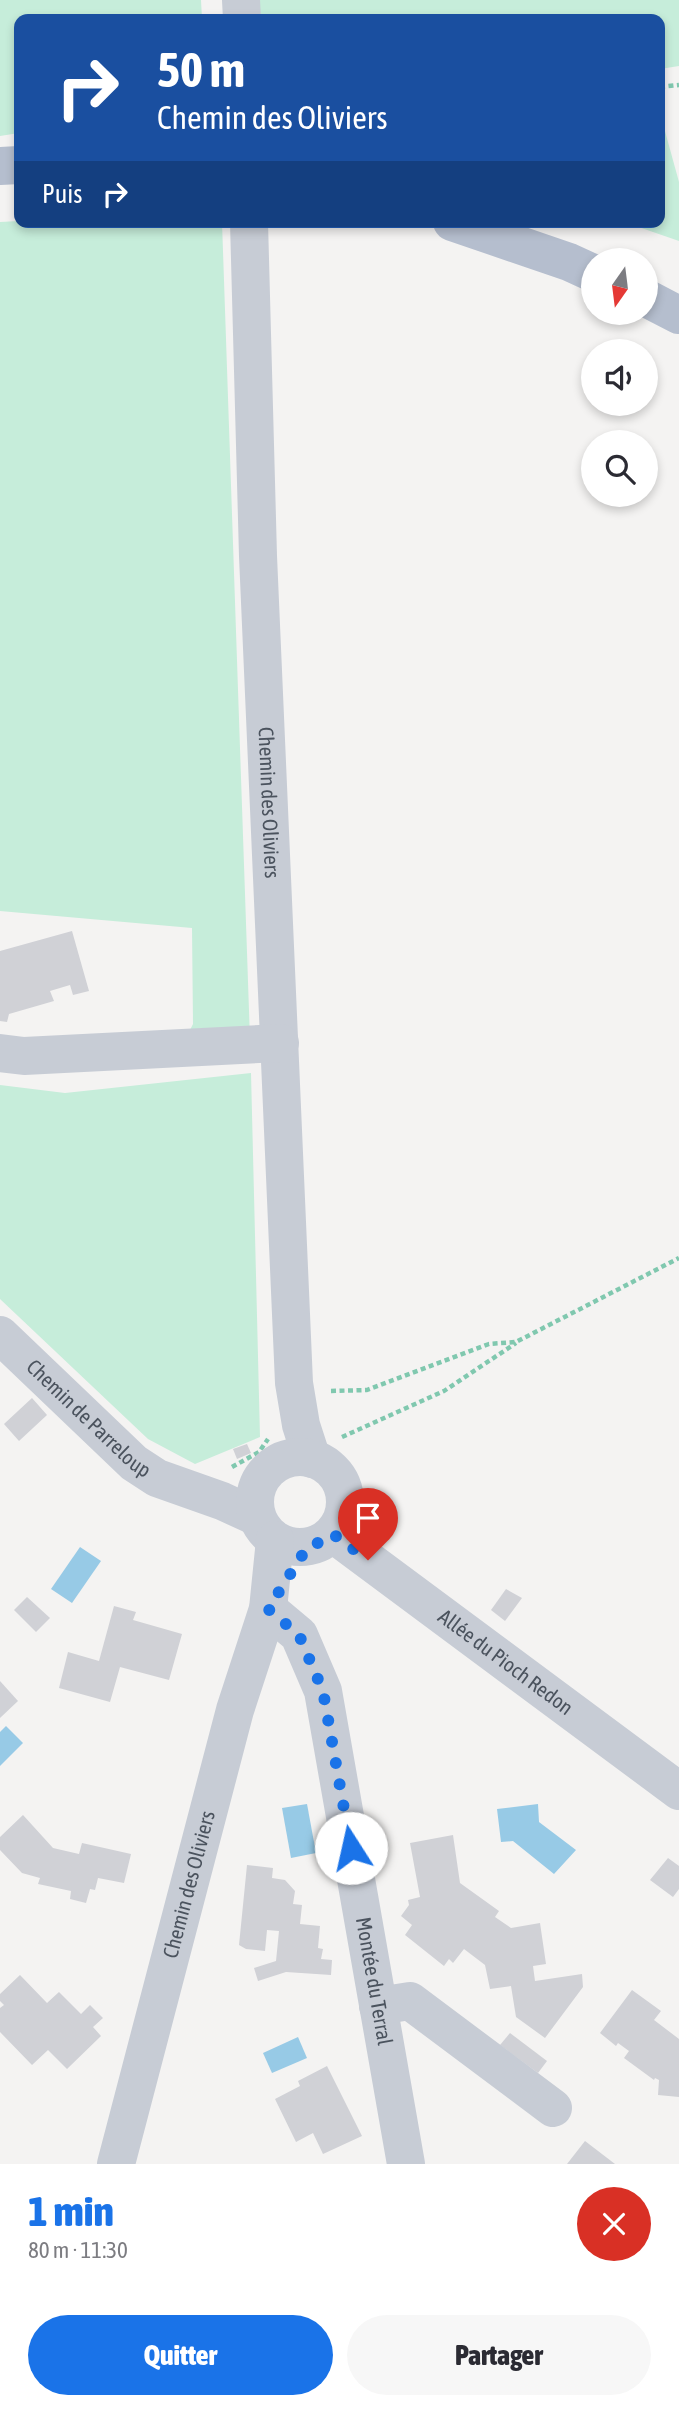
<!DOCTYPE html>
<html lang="fr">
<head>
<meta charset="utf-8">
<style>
	body { margin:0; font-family:"Asap Condensed",sans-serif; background:#f7f7f7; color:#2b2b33; height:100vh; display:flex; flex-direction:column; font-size:26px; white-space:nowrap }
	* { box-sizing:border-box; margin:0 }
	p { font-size:23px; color:#7c7c81 }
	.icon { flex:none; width:38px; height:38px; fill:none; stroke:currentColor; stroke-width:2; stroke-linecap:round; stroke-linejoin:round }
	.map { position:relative; height:2164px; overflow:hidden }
	.sheet { display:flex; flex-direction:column; background:#fff; flex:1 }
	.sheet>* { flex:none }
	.guide { position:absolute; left:14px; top:14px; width:651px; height:214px; border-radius:14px; box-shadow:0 4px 10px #0003; background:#1a4fa0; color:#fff; overflow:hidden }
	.needle { width:46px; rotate:194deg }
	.buttons { position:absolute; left:581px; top:248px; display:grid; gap:14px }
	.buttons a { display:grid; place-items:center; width:77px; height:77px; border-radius:50%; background:#fff; box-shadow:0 4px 10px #0003; font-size:35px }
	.pin { position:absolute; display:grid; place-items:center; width:60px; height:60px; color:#fff; margin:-72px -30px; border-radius:50% 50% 50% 0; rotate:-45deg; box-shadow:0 0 7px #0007 }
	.pin .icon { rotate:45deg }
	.me { position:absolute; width:77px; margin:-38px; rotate:350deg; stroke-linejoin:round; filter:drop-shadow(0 0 5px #0008) }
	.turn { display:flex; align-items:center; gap:24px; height:147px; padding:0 28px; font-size:32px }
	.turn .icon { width:91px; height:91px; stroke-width:2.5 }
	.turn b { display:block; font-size:49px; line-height:60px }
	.then { display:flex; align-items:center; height:66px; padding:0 28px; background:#0003; gap:14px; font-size:26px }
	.round { display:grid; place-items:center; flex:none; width:74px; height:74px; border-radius:37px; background:#f7f7f7 }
	.headline { display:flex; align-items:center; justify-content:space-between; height:119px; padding:0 28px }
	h1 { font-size:42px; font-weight:800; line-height:52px; color:#1a73e8 }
	.cta { display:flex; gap:14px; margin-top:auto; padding:14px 28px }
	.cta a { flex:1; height:80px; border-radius:42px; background:#1a73e8; color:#fff; font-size:28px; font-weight:800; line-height:80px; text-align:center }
	.cta a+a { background:#f7f7f7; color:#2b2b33 }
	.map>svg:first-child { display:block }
	.green { fill:#c6edda }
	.water { fill:#97cae6 }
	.building { fill:#d0d1d6 }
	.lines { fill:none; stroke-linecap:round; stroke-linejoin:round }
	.path { stroke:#80c8af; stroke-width:4.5; stroke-dasharray:5 3.5; stroke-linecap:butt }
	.minor { stroke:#c7ccd5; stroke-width:38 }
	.major { stroke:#b5bece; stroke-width:38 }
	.route { stroke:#1a73e8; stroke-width:12; stroke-dasharray:0 21.6 }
	.labels { text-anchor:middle; stroke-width:5; stroke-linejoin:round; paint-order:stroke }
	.street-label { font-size:21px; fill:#4b535e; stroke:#fff }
</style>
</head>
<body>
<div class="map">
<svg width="679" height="2164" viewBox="0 0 679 2164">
	<rect width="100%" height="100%" fill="#f4f3f2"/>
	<g class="green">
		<polygon points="0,0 201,0 202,19 19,19 19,133 0,136"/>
		<polygon points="259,0 679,0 679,66 660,69 660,19 261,19"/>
		<polygon points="660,113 679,182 679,241 624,222 660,222"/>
		<polygon points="19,221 222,222 250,1040 185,1040 193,1024 192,928 0,911 0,222"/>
		<polygon points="251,1073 260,1437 195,1464 148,1439 0,1299 0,1085 65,1093"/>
	</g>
	<g class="water">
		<polygon points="80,1547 101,1561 72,1603 51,1589"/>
		<polygon points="6,1726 23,1743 0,1766 0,1732"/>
		<polygon points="307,1804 316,1853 291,1858 282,1808"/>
		<polygon points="538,1804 539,1822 576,1850 554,1874 513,1841 501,1842 497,1809"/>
		<polygon points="298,2037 307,2058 272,2073 263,2053"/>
	</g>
	<g class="building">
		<polygon points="72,931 89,991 73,995 70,985 50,991 54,1001 9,1014 7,1022 0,1021 0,951"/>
		<polygon points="32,1398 47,1415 19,1441 4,1424"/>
		<polygon points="247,1444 251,1453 237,1459 233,1449"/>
		<polygon points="506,1589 522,1598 505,1621 491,1610"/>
		<polygon points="27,1597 50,1618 36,1632 14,1610"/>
		<polygon points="114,1606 136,1612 133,1620 182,1634 169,1680 120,1667 110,1702 59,1688 68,1652 99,1661"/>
		<polygon points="0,1681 18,1701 0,1718"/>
		<polygon points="23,1815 53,1848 79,1854 82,1843 131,1854 124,1883 98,1878 95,1890 90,1889 86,1903 70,1899 71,1891 38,1884 40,1878 22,1873 0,1850 0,1837"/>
		<polygon points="453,1835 460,1883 499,1911 495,1917 511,1928 540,1923 546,1964 533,1966 535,1981 582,1974 583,1987 545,2038 516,2017 511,1986 490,1989 485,1965 464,1949 453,1963 449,1959 444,1966 405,1935 412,1925 401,1916 409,1905 408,1900 420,1897 410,1843"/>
		<polygon points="668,1858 679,1866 679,1889 673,1897 650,1880"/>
		<polygon points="247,1865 273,1868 272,1878 285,1880 295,1891 293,1904 302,1905 300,1924 320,1926 318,1948 323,1949 321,1959 332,1960 331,1975 286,1972 258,1981 254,1968 276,1961 279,1931 267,1930 265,1951 246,1949 239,1945"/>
		<polygon points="20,1975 47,2003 59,1992 81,2014 90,2005 103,2018 93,2027 101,2036 67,2069 48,2050 32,2065 0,2032 0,2008 4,2005 0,2001 0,1994"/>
		<polygon points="632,1990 661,2011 654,2020 679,2039 679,2097 658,2095 659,2080 655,2078 654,2080 624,2058 629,2051 618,2043 616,2046 600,2033"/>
		<polygon points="510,2033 547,2061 538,2073 500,2045"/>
		<polygon points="327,2066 362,2136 323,2154 313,2133 296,2142 275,2099 300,2086 298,2081"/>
		<polygon points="585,2141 615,2164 567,2164"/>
	</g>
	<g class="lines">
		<g class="path">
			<polyline points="660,87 679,85"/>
			<polyline points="331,1391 367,1390 489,1344 516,1342 679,1258"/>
			<polyline points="342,1437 444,1391 516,1343"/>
			<polyline points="232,1467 259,1452 268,1439"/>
		</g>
		<g class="minor">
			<polyline points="241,0 242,19"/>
			<path id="s1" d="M249 222 258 556 294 1383 301 1425 312 1459"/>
			<polyline points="0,1053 24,1056 280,1043"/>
			<path id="s2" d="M0 1335 134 1463 157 1478 222 1501 257 1517"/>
			<circle cx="300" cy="1502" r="45"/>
			<path id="s3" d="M333 1534 679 1791"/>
			<path id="s4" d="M268 1609 299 1635 323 1691 406 2164"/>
			<polyline points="378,2006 410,2001 553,2108"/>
			<path id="s5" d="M116 2164 235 1710 268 1609 275 1540"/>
		</g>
		<g class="major">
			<polyline points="0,166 19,165"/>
			<polyline points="452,222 569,262 593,273"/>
			<polyline points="646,298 679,315"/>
		</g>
	</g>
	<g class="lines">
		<polyline class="route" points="351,1848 323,1691 299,1635 268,1609 308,1546 321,1542 333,1534 368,1560"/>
	</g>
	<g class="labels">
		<g class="street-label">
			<text dy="7" stroke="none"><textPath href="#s1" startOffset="581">Chemin des Oliviers</textPath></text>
			<text dy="7" stroke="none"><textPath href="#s2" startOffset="122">Chemin de Parreloup</textPath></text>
			<text dy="7" stroke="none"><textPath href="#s3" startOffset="215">Allée du Pioch Redon</textPath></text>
			<text dy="7" stroke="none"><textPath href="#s5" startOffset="289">Chemin des Oliviers</textPath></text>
			<text dy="7" stroke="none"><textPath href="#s4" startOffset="396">Montée du Terral</textPath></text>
		</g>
	</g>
</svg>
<div class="buttons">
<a><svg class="needle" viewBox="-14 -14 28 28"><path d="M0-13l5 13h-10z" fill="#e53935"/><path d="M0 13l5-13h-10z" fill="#7c7c81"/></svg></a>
<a><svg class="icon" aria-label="sound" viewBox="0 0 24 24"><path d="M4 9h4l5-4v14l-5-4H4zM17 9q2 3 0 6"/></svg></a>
<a><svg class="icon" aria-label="search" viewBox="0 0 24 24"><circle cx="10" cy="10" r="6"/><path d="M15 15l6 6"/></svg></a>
</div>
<div class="pin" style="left:368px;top:1560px;background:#d93025"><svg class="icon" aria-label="arrive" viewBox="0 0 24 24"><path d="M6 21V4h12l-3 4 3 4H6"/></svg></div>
<svg class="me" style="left:351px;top:1848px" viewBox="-20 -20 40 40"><circle r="19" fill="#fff"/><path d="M0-13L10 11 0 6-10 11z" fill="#1a73e8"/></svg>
<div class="guide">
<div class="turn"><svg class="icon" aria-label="right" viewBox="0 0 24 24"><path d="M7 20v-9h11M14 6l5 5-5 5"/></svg><div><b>50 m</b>Chemin des Oliviers</div></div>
<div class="then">Puis<svg class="icon" aria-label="right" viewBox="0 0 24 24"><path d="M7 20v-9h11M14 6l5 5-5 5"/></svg></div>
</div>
</div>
<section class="sheet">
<div class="headline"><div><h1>1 min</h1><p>80 m · 11:30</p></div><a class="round" style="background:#d93025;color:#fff"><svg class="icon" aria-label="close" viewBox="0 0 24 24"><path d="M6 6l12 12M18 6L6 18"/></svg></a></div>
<div class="cta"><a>Quitter</a><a>Partager</a></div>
</section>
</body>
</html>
